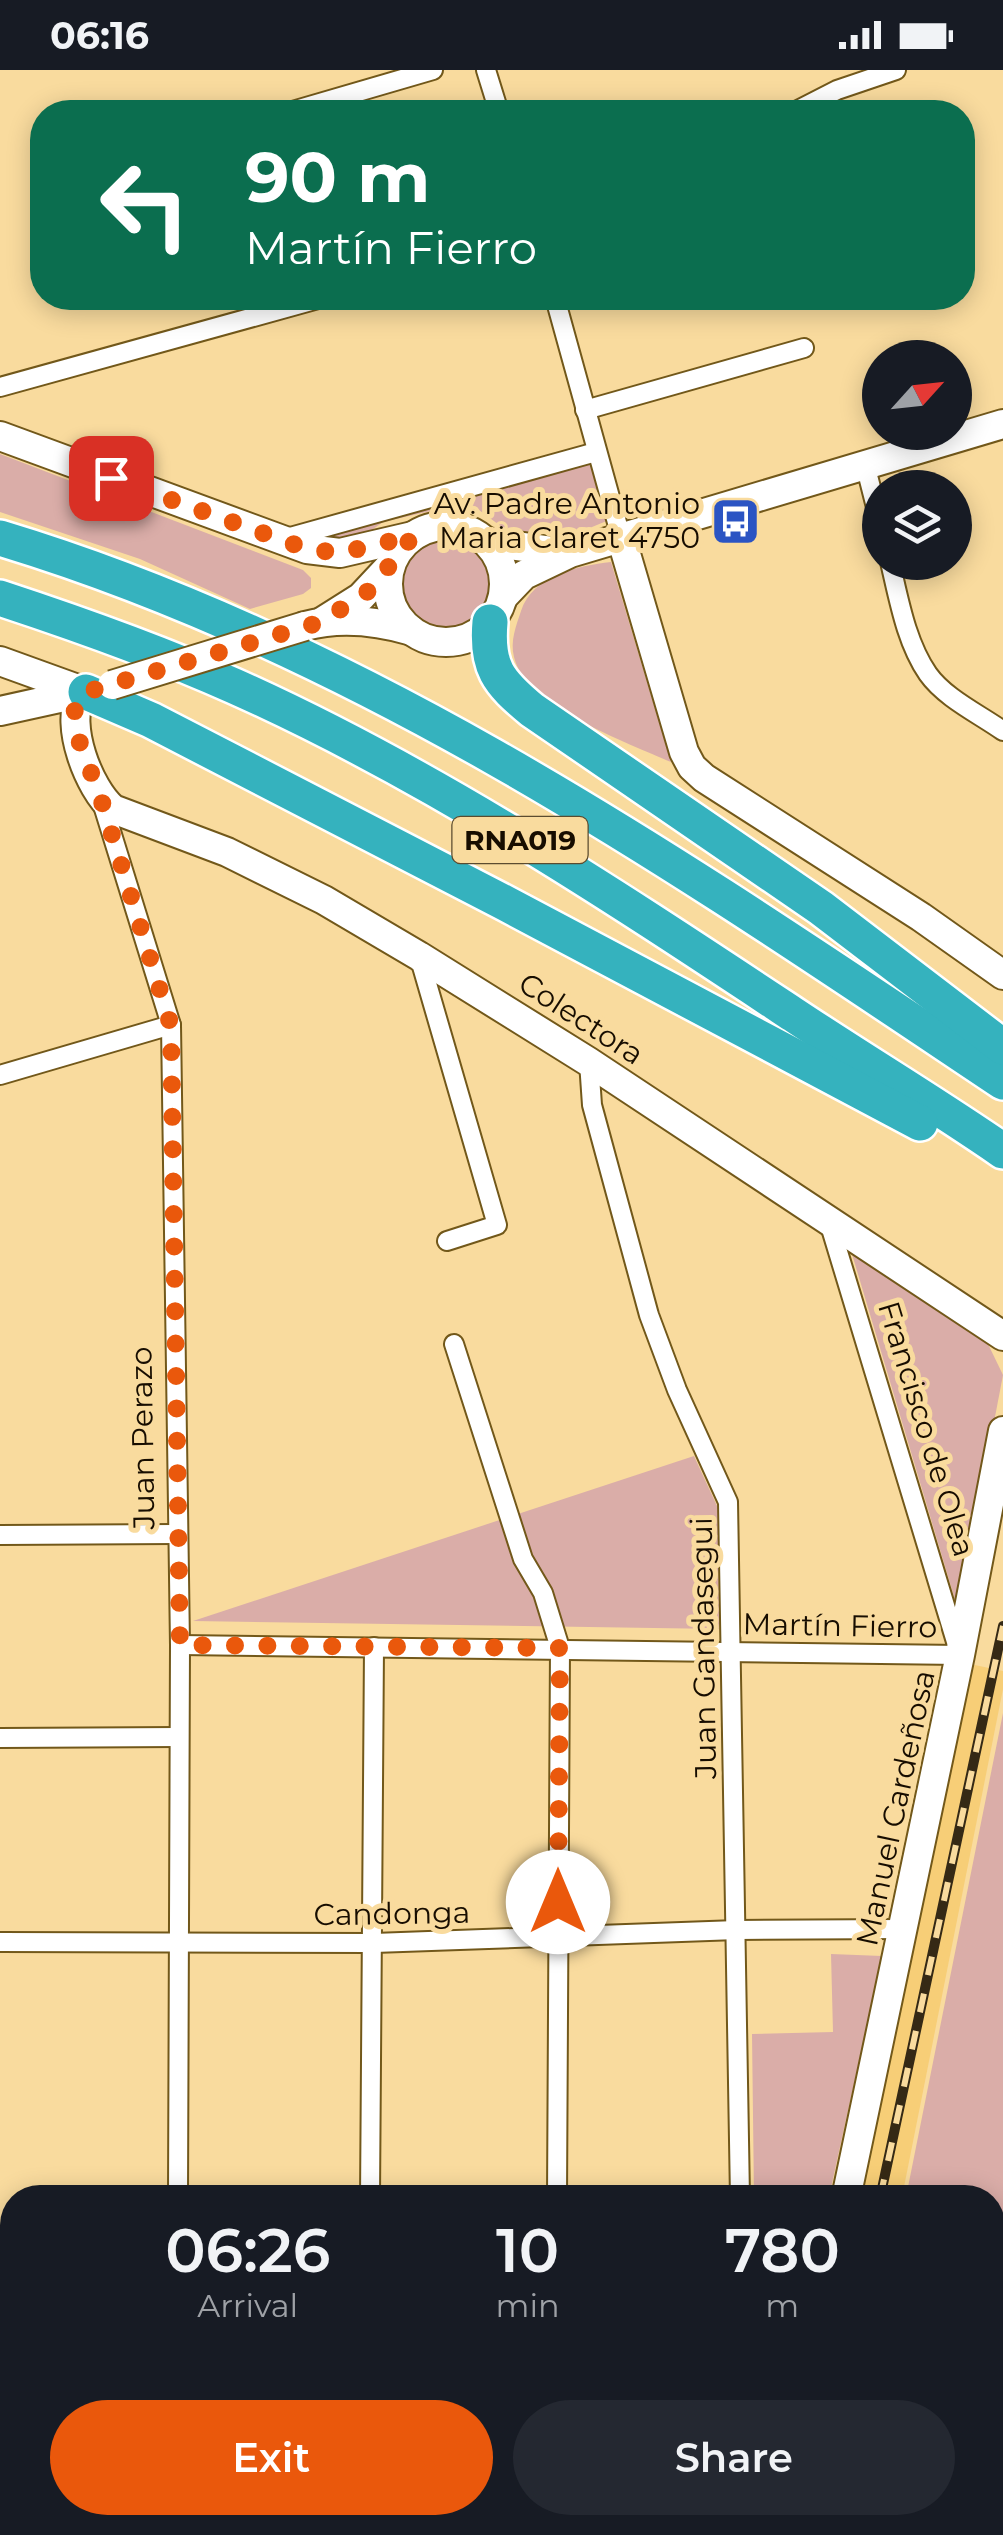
<!DOCTYPE html>
<html lang="en">
<head>
<meta charset="utf-8">
<style>
	body { margin:0; font-family:Montserrat,sans-serif; background:#242831; color:#f1f3f6; height:100vh; display:flex; flex-direction:column; font-size:38px; white-space:nowrap }
	* { box-sizing:border-box; margin:0 }
	p { font-size:32px; color:#9ea1a6 }
	.icon { flex:none; width:55px; height:55px; fill:none; stroke:currentColor; stroke-width:2; stroke-linecap:round; stroke-linejoin:round }
	.map { position:relative; flex:1; overflow:hidden }
	.sheet { position:absolute; left:0px; top:2115px; width:1005px; height:350px; display:flex; flex-direction:column; background:#171b24; border-radius:40px 40px 0 0; box-shadow:0 5px 25px #0003 }
	.sheet>* { flex:none }
	.hud { position:absolute; left:30px; top:30px; width:945px; height:210px; border-radius:40px; box-shadow:0 5px 25px #0003; background:#0b6e4f; color:#fff; overflow:hidden }
	.needle { width:65px; rotate:63deg }
	.buttons { position:absolute; left:862px; top:270px; display:grid; gap:20px }
	.buttons a { display:grid; place-items:center; width:110px; height:110px; border-radius:50%; background:#171b24; box-shadow:0 5px 25px #0003; font-size:50px }
	.pin { position:absolute; display:grid; place-items:center; width:85px; height:85px; color:#fff; margin:-42px; border-radius:20px; box-shadow:0 5px 15px #0006 }
	.me { position:absolute; width:110px; margin:-55px; rotate:0deg; stroke-linejoin:round; filter:drop-shadow(0 0 8px #0008) }
	.turn { display:flex; align-items:center; gap:35px; height:210px; padding:0 50px; font-size:45px }
	.turn .icon { width:130px; height:130px; stroke-width:2.5 }
	.turn b { display:block; font-size:70px; line-height:85px }
	.eta { display:flex; justify-content:space-evenly; align-items:center; height:170px; text-align:center }
	.eta b { font-size:60px; font-weight:600; line-height:70px }
	.cta { display:flex; gap:20px; margin-top:auto; padding:20px 50px }
	.cta a { flex:1; height:115px; border-radius:60px; background:#ea580c; color:#fff; font-size:40px; font-weight:600; line-height:115px; text-align:center }
	.cta a+a { background:#242831; color:#f1f3f6 }
	.status { display:flex; justify-content:space-between; align-items:center; height:70px; padding:0 50px; background:#171b24; direction:ltr }
	.status svg { height:28px; fill:currentColor }
	.map>svg:first-child { display:block }
	.built { fill:#f7ce77 }
	.green { fill:#daada8 }
	.lines { fill:none; stroke-linecap:round; stroke-linejoin:round }
	.minor-casing { stroke:#72581a; stroke-width:22 }
	.secondary-casing { stroke:#72581a; stroke-width:32 }
	.motorway-casing { stroke:#fff; stroke-width:40 }
	.minor { stroke:#fff; stroke-width:18 }
	.secondary { stroke:#fff; stroke-width:28 }
	.motorway { stroke:#35b2be; stroke-width:35 }
	.rail-casing { stroke:#352915; stroke-width:10 }
	.rail { stroke:#f9db9e; stroke-width:6; stroke-dasharray:19; stroke-linecap:butt }
	.secondary-bridge-casing { stroke:#72581a; stroke-width:32; stroke-linecap:butt }
	.secondary-bridge { stroke:#fff; stroke-width:28 }
	.route { stroke:#ea580c; stroke-width:18; stroke-dasharray:0 32.4 }
	.labels { text-anchor:middle; stroke-width:10; stroke-linejoin:round; paint-order:stroke }
	.shield { fill:#f9db9e; stroke:#5b4b2f; stroke-width:2.5 }
	.shield-label { font-size:28px; font-weight:bold; fill:#170d00 }
	.poi-label { font-size:30px; fill:#170d00; stroke:#f9db9e; text-anchor:end }
	.street-label { font-size:30px; fill:#170d00; stroke:#f9db9e }
</style>
</head>
<body>
<div class="status"><b>06:16</b><svg viewBox="0 0 49 12"><path d="M0 12V9h3v3zM5 12V6h3v6zM10 12V3h3v9zM15 12V0h3v12zM26 1h20v11H26zM47 4h2v5h-2z"/></svg></div>
<div class="map">
<svg width="1003" height="2465" viewBox="0 0 1003 2465">
	<rect width="100%" height="100%" fill="#f9db9e"/>
	<g class="built">
		<polygon points="970,1594 1003,1601 1003,1619 902,2127 858,2128"/>
		<polygon points="790,2453 836,2453 834,2465 787,2465"/>
	</g>
	<g class="green">
		<polygon points="0,384 303,500 311,508 311,518 303,524 250,539 140,489 0,442"/>
		<polygon points="592,392 609,450 551,474 514,466 479,440 452,436 383,452 362,467 353,470 321,468"/>
		<circle cx="445" cy="513" r="45"/>
		<path d="M611 492 671 692C628 673 525 636 514 587 510 571 516 556 521 541 533 505 577 496 611 492Z"/>
		<polygon points="852,1184 988,1274 1003,1305 958,1540"/>
		<polygon points="694,1386 718,1438 719,1559 193,1551"/>
		<polygon points="1003,1643 1003,2465 837,2465 840,2453 992,2452 992,2128 906,2127"/>
		<polygon points="831,1884 882,1886 829,2127 754,2127 752,1964 833,1962"/>
	</g>
	<g class="lines">
		<defs>
			<g id="minor">
				<polyline points="486,0 499,42"/>
				<polyline points="289,42 433,0"/>
				<polyline points="794,42 837,20 896,0"/>
				<polyline points="555,228 621,467"/>
				<polyline points="0,317 322,228"/>
				<polyline points="585,340 804,278"/>
				<polyline points="865,394 880,453"/>
				<polyline points="283,469 596,382"/>
				<path d="M890 492C899 530 906 572 928 604 945 628 979 644 1003 661"/>
				<polyline points="101,729 171,955 180,1575 178,2128"/>
				<polyline points="419,886 497,1155 447,1171"/>
				<polyline points="589,992 592,1035 649,1245 677,1320 728,1432 740,2128"/>
				<polyline points="0,1005 171,955"/>
				<polyline points="454,1274 523,1489 543,1523 560,1578 557,2128"/>
				<polyline points="0,1465 176,1464"/>
				<polyline points="180,1575 960,1585 829,1152"/>
				<polyline points="0,1668 179,1667"/>
				<polyline points="0,1872 374,1873 737,1860 904,1859"/>
				<polyline points="370,2128 374,1577"/>
				<polyline points="0,2287 12,2287"/>
				<polyline points="179,2452 180,2465"/>
				<polyline points="370,2452 370,2465"/>
				<polyline points="555,2465 555,2452"/>
			</g>
			<g id="secondary">
				<polyline points="0,366 307,479 340,483 413,466"/>
				<circle cx="446" cy="514" r="58"/>
				<polyline points="621,467 684,682 692,697 704,708 921,847 1003,905"/>
				<polyline points="487,472 568,483"/>
				<polyline points="503,527 524,505 570,483 1003,354"/>
				<polyline points="323,551 361,527 390,496"/>
				<path d="M305 556C339 547 378 551 412 561"/>
				<polyline points="0,591 83,621"/>
				<path d="M81 625C64 654 89 719 113 739L227 782 324 830 419 886 589 992 1003 1266"/>
				<polyline points="0,641 91,621"/>
				<polyline points="846,2128 960,1585 1003,1361"/>
				<polyline points="775,2465 778,2452"/>
			</g>
			<g id="motorway">
				<path d="M0 468C368 579 687 801 1003 1012"/>
				<path d="M0 528C79 554 158 582 234 616 431 704 614 826 794 945 863 991 935 1034 1003 1081"/>
				<path d="M490 552C486 597 498 612 532 640L821 838 1003 977"/>
				<polyline points="86,622 151,650 505,833 920,1053"/>
			</g>
		</defs>
		<use href="#minor" class="minor-casing"/>
		<use href="#secondary" class="secondary-casing"/>
		<use href="#motorway" class="motorway-casing"/>
		<use href="#minor" class="minor"/>
		<use href="#secondary" class="secondary"/>
		<use href="#motorway" class="motorway"/>
		<defs>
			<g id="rail">
				<polyline points="880,2128 1003,1556"/>
				<polyline points="808,2465 810,2452"/>
			</g>
		</defs>
		<use href="#rail" class="rail-casing"/>
		<use href="#rail" class="rail"/>
		<defs>
			<polyline id="secondary-bridge" points="112,615 305,556"/>
		</defs>
		<use href="#secondary-bridge" class="secondary-bridge-casing"/>
		<use href="#secondary-bridge" class="secondary-bridge"/>
	</g>
	<g class="lines">
		<polyline class="route" points="111,408 307,479 340,483 413,466 370,520 321,552 86,622 75,634 74,657 101,729 171,956 180,1575 560,1578 558,1832"/>
	</g>
	<defs>
		<symbol id="bus-square" viewBox="-11 -11 22 22"><rect x="-9" y="-9" width="18" height="18" rx="4" fill="#2b54c3" stroke="#f9db9e"/><path d="M-5-6H5V4H4V6H2V4H-2V6H-4V4H-5ZM-3.5-4V0h7V-4ZM-3.5 1.2v1.5H-2V1.2ZM2 1.2v1.5H3.5V1.2Z" fill="#fff"/></symbol>
	</defs>
	<g fill-rule="evenodd">
		<use href="#bus-square" x="708" y="424" width="55" height="55"/>
	</g>
	<g class="labels">
		<rect class="shield" x="452.5" y="747" width="135" height="46" rx="8"/>
		<g class="shield-label">
			<text x="520" y="780">RNA019</text>
		</g>
		<g class="poi-label">
			<text x="700" y="444">Av. Padre Antonio<tspan x="700" dy="34">Maria Claret 4750</tspan></text>
		</g>
		<g class="street-label">
			<text transform="translate(581 949) rotate(33)" y="10">Colectora</text>
			<text transform="translate(926 1359) rotate(73)" y="10">Francisco de Olea</text>
			<text transform="translate(143 1368) rotate(-91)" y="10">Juan Perazo</text>
			<text transform="translate(840 1556) rotate(1)" y="10">Martín Fierro</text>
			<text transform="translate(704 1578) rotate(-91)" y="10">Juan Gandasegui</text>
			<text transform="translate(896 1738) rotate(-78)" y="10">Manuel Cardeñosa</text>
			<text transform="translate(392 1844) rotate(-1)" y="10">Candonga</text>
		</g>
	</g>
</svg>
<div class="buttons">
<a><svg class="needle" viewBox="-14 -14 28 28"><path d="M0-13l5 13h-10z" fill="#e53935"/><path d="M0 13l5-13h-10z" fill="#9ea1a6"/></svg></a>
<a><svg class="icon" aria-label="layers" viewBox="0 0 24 24"><path d="M12 4l9 5-9 5-9-5zM3 14l9 5 9-5"/></svg></a>
</div>
<div class="pin" style="left:111px;top:408px;background:#d93025"><svg class="icon" aria-label="arrive" viewBox="0 0 24 24"><path d="M6 21V4h12l-3 4 3 4H6"/></svg></div>
<svg class="me" style="left:558px;top:1832px" viewBox="-20 -20 40 40"><circle r="19" fill="#fff"/><path d="M0-13L10 11 0 6-10 11z" fill="#ea580c"/></svg>
<div class="hud">
<div class="turn"><svg class="icon" aria-label="left" viewBox="0 0 24 24"><path d="M17 20v-9H6M10 6l-5 5 5 5"/></svg><div><b>90 m</b>Martín Fierro</div></div>
</div>
<section class="sheet">
<div class="eta">
<div><b>06:26</b><p>Arrival</p></div>
<div><b>10</b><p>min</p></div>
<div><b>780</b><p>m</p></div>
</div>
<div class="cta"><a>Exit</a><a>Share</a></div>
</section>
</div>
</body>
</html>
